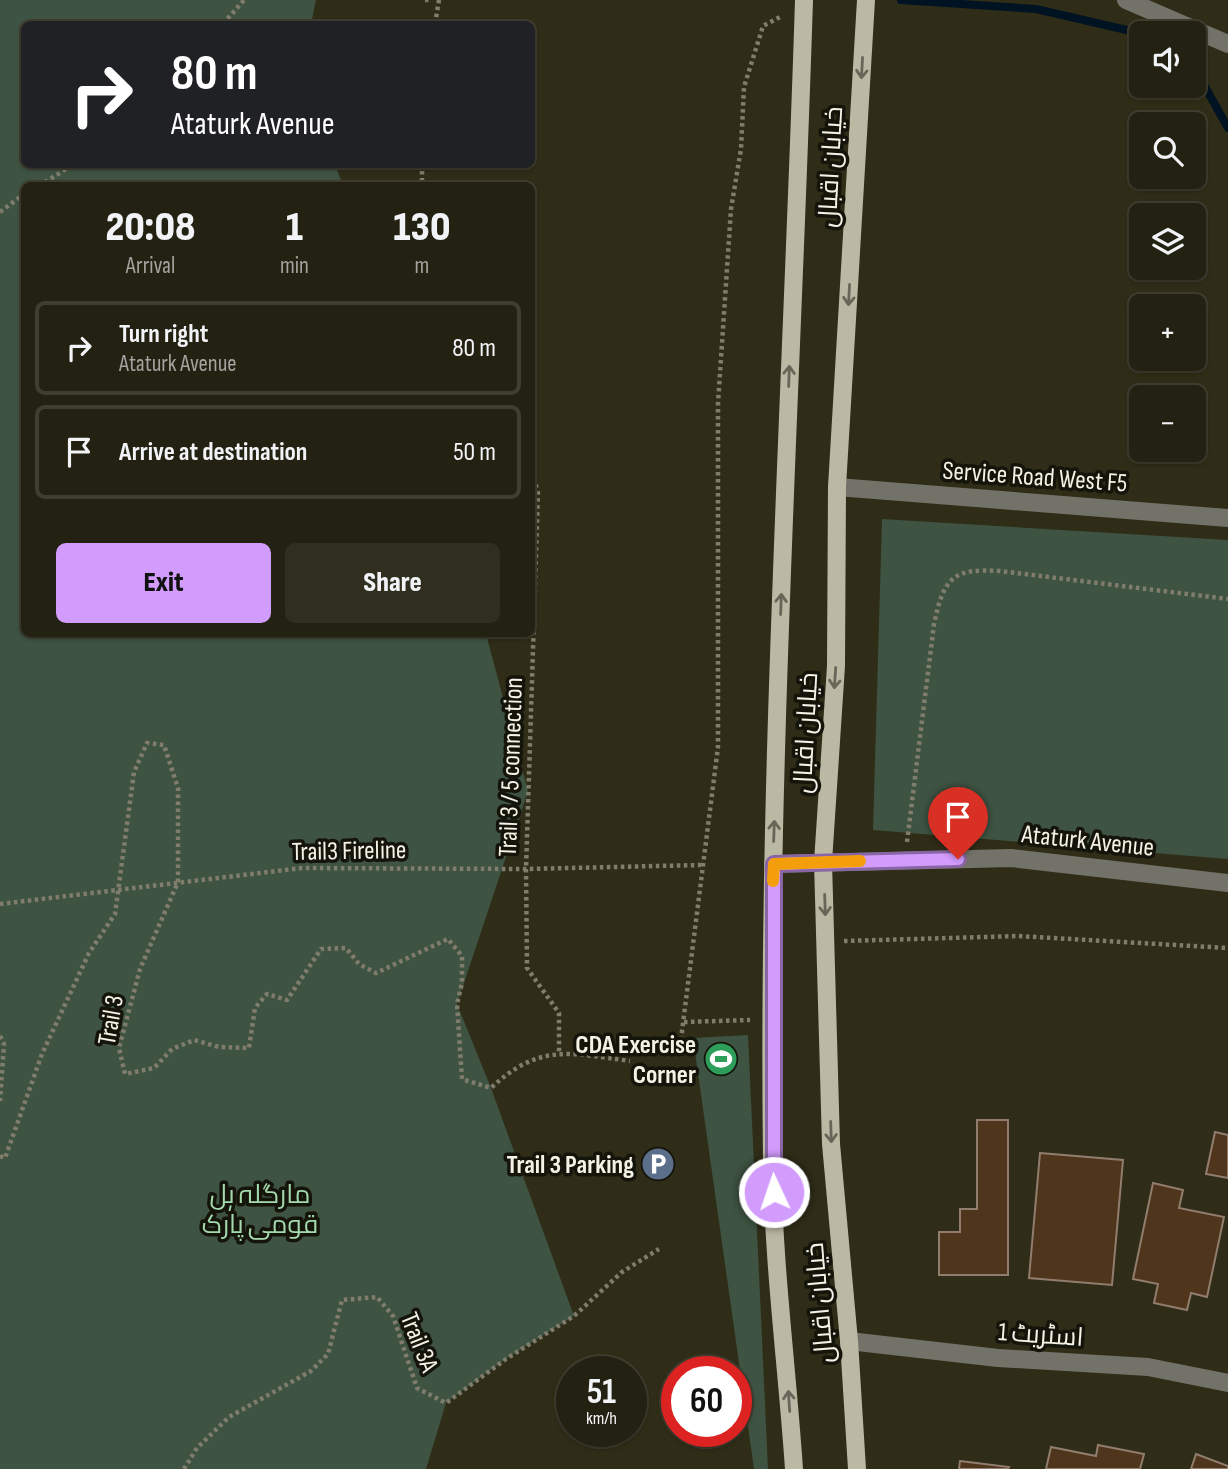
<!DOCTYPE html>
<html lang="en">
<head>
<meta charset="utf-8">
<style>
	body { margin:0; font-family:"Sofia Sans Condensed",Cairo,sans-serif; background:#2f2e1f; color:#f1f3f6; height:100vh; display:flex; flex-direction:column; font-size:26px; white-space:nowrap }
	* { box-sizing:border-box; margin:0 }
	p { font-size:23px; color:#a3a39f }
	.icon { flex:none; width:38px; height:38px; fill:none; stroke:currentColor; stroke-width:2; stroke-linecap:round; stroke-linejoin:round }
	.map { position:relative; flex:1; overflow:hidden }
	.panel { position:absolute; left:21px; top:182px; width:514px; height:455px; display:flex; flex-direction:column; background:#232111; border-radius:10px; box-shadow:0 2px 5px #0004,0 0 0 2px #403e31 }
	.panel>* { flex:none }
	.top-card { position:absolute; left:21px; top:21px; width:514px; height:147px; border-radius:10px; box-shadow:0 2px 5px #0004,0 0 0 2px #403e31; background:#202124; color:#fff; overflow:hidden }
	.fabs { position:absolute; left:1129px; top:21px; display:grid; gap:14px }
	.fabs a { display:grid; place-items:center; width:77px; height:77px; border-radius:10px; background:#232111; box-shadow:0 2px 5px #0004,0 0 0 2px #403e31; font-size:35px }
	.speed { position:absolute; left:556px; top:1356px; display:flex; gap:14px; font-size:35px; font-weight:700; text-align:center }
	.speed>* { display:grid; place-content:center; width:91px; height:91px; border-radius:50%; background:#232111; box-shadow:0 2px 5px #0004,0 0 0 2px #403e31; line-height:1 }
	.speed small { font-size:18px; font-weight:400 }
	.speed .limit { border:10px solid #d22; background:#fff; color:#111 }
	.pin { position:absolute; display:grid; place-items:center; width:60px; height:60px; color:#fff; margin:-72px -30px; border-radius:50% 50% 50% 0; rotate:-45deg; box-shadow:0 0 7px #0007 }
	.pin .icon { rotate:45deg }
	.me { position:absolute; width:77px; margin:-38px; rotate:357deg; stroke-linejoin:round; filter:drop-shadow(0 0 5px #0008) }
	.turn { display:flex; align-items:center; gap:24px; height:147px; padding:0 35px; font-size:32px }
	.turn .icon { width:91px; height:91px; stroke-width:2.5 }
	.turn b { display:block; font-size:49px; line-height:60px }
	.eta { display:flex; justify-content:space-evenly; align-items:center; height:119px; text-align:center }
	.eta b { font-size:42px; font-weight:800; line-height:49px }
	.cta { display:flex; gap:14px; margin-top:auto; padding:14px 35px }
	.cta a { flex:1; height:80px; border-radius:10px; background:#d29cfd; color:#111; font-size:28px; font-weight:800; line-height:80px; text-align:center }
	.cta a+a { background:#2f2e1f; color:#f1f3f6 }
	ul { padding:0; list-style:none }
	li { display:flex; align-items:center; gap:21px; height:94px; margin:0 14px 10px; padding:0 21px; border:4px solid #403e31; border-radius:10px }
	li div { flex:1 }
	li b { display:block; font-size:26px }
	li em { font-style:normal }
	.map>svg:first-child { display:block }
	.green { fill:#3e5342 }
	.lines { fill:none; stroke-linecap:round; stroke-linejoin:round }
	.stream { stroke:#001322; stroke-width:8 }
	.building { fill:#50351d; stroke:#917d6d; stroke-width:2 }
	.path { stroke:#807d6c; stroke-width:4.5; stroke-dasharray:3.5 3.5; stroke-linecap:butt }
	.minor { stroke:#737268; stroke-width:18 }
	.tertiary { stroke:#737268; stroke-width:18 }
	.primary { stroke:#bbb9a4; stroke-width:18 }
	.oneway { stroke:#686658 }
	.route-casing { stroke:#8865a4; stroke-width:18 }
	.route { stroke:#d29cfd; stroke-width:12 }
	.slow { stroke:#f59e0b; stroke-width:12 }
	.labels { text-anchor:middle; stroke-width:7; stroke-linejoin:round; paint-order:stroke }
	.street-label { font-size:26px; fill:#f4f2e6; stroke:#15140b }
	.poi-label { font-size:26px; font-weight:bold; fill:#f4f2e6; stroke:#15140b; text-anchor:end }
	.park-label { font-size:26px; fill:#a3d9ad; stroke:#15140b }
</style>
</head>
<body>
<div class="map">
<svg width="1228" height="1469" viewBox="0 0 1228 1469">
	<rect width="100%" height="100%" fill="#2f2c17"/>
	<g class="green">
		<polygon points="0,0 316,0 311,24 24,24 24,164 335,165 343,185 24,186 24,634 486,634 528,791 457,1004 491,1088 574,1316 506,1359 446,1403 426,1469 0,1469"/>
		<polygon points="882,519 1228,540 1228,859 873,830"/>
		<polygon points="748,1035 768,1469 754,1469 693,1038"/>
	</g>
	<g class="lines">
		<g class="stream">
			<polyline points="901,0 1036,9 1131,31 1141,37"/>
			<polyline points="1194,67 1228,128"/>
		</g>
	</g>
	<g class="building">
		<polygon points="977,1120 1008,1120 1008,1275 939,1275 939,1232 960,1232 960,1209 977,1209"/>
		<polygon points="1215,1132 1228,1135 1228,1178 1206,1174"/>
		<polygon points="1040,1153 1123,1160 1112,1285 1029,1278"/>
		<polygon points="1153,1183 1183,1190 1179,1208 1224,1217 1207,1297 1191,1293 1187,1310 1154,1303 1158,1284 1133,1279"/>
		<polygon points="1098,1445 1144,1454 1140,1469 1046,1469 1051,1447 1096,1456"/>
		<polygon points="1196,1454 1228,1466 1228,1469 1191,1469"/>
		<polygon points="960,1461 1009,1467 1008,1469 959,1469"/>
	</g>
	<g class="lines">
		<g class="path">
			<polyline points="425,0 432,0"/>
			<polyline points="223,24 244,0"/>
			<polyline points="435,24 439,0"/>
			<polyline points="422,164 422,186"/>
			<polyline points="39,186 74,164"/>
			<polyline points="0,212 24,194"/>
			<polyline points="532,471 538,493 526,869 527,968 559,1013 559,1054"/>
			<path d="M907 842 934 624C944 577 953 568 1000 571L1228 599"/>
			<polyline points="0,904 302,868 526,869 701,865"/>
			<polyline points="844,941 1018,936 1228,948"/>
			<polyline points="684,1022 750,1020"/>
			<polyline points="0,1036 4,1044 0,1101"/>
			<polyline points="680,1047 718,747 718,403 731,209 741,149 744,87 763,26 782,16"/>
			<path d="M0 1156 5 1158 42 1054 89 953 115 914 134 772 147 743 164 745 178 788V882L140 969 119 1048 125 1074 154 1068 172 1049 194 1040 219 1047 249 1048 255 1008 267 994 287 1000 321 949 346 948 359 964 376 973 448 939 462 956V983L457 1004 462 1079 491 1088C539 1043 570 1053 630 1061"/>
			<polyline points="184,1469 197,1448 229,1417 311,1371 328,1354 342,1300 377,1297 393,1316 417,1388 446,1403 506,1359 574,1316 622,1272 659,1249"/>
		</g>
		<g class="minor">
			<polyline points="1126,0 1228,44"/>
			<polyline points="837,487 1228,518"/>
			<polyline points="849,1341 998,1358 1148,1367 1228,1383"/>
		</g>
		<polyline class="tertiary" points="773,864 1011,858 1228,883"/>
		<g class="primary">
			<path d="M794 1469C787 1366 773 1262 772 1159 767 773 792 386 804 0"/>
			<polyline points="857,1469 849,1341 831,1144 823,862 836,666 837,487 866,0"/>
		</g>
	</g>
	<defs><path id="oneway-shaft" d="M-6 0H5M1.5-3L5.5 0L1.5 3" fill="none" stroke-width="1.6" stroke-linecap="round" stroke-linejoin="round" transform="scale(1.75)"/></defs>
	<g class="oneway">
		<use href="#oneway-shaft" transform="translate(862 68) rotate(93)"/>
		<use href="#oneway-shaft" transform="translate(849 295) rotate(93)"/>
		<use href="#oneway-shaft" transform="translate(789 376) rotate(-88)"/>
		<use href="#oneway-shaft" transform="translate(781 604) rotate(-88)"/>
		<use href="#oneway-shaft" transform="translate(835 678) rotate(94)"/>
		<use href="#oneway-shaft" transform="translate(774 831) rotate(-88)"/>
		<use href="#oneway-shaft" transform="translate(825 905) rotate(88)"/>
		<use href="#oneway-shaft" transform="translate(831 1132) rotate(88)"/>
		<use href="#oneway-shaft" transform="translate(789 1401) rotate(-94)"/>
	</g>
	<g class="lines">
		<defs>
			<polyline id="route" points="774,1192 774,864 958,859"/>
		</defs>
		<use href="#route" class="route-casing"/>
		<use href="#route" class="route"/>
		<polyline class="slow" points="773,881 774,864 860,861"/>
	</g>
	<defs>
		<symbol id="stadium-disc" viewBox="-11 -11 22 22"><circle r="9.5" fill="#2e9e5b" stroke="#15140b"/><path d="M0-5a6.5 5 0 1 0 0 10a6.5 5 0 1 0 0-10ZM-3.5-1.8h7v3.6h-7Z" fill="#fff"/></symbol>
		<symbol id="parking-disc" viewBox="-11 -11 22 22"><circle r="9.5" fill="#5c6f8a" stroke="#15140b"/><path d="M-3.5-5.5H1a3.5 3.5 0 0 1 0 7H-1V5.5H-3.5ZM-1-3.4V-.6H.8a1.4 1.4 0 0 0 0-2.8Z" fill="#fff"/></symbol>
	</defs>
	<g fill-rule="evenodd">
		<use href="#stadium-disc" x="702" y="1040" width="38" height="38"/>
		<use href="#parking-disc" x="639" y="1145" width="38" height="38"/>
	</g>
	<g class="labels">
		<g class="street-label">
			<text transform="translate(830 167) rotate(-87)" y="9">خیابان اقبال</text>
			<text transform="translate(1035 476) rotate(4)" y="9">Service Road West F5</text>
			<text transform="translate(805 733) rotate(-87)" y="9">خیابان اقبال</text>
			<text transform="translate(510 767) rotate(-88)" y="9">Trail 3 / 5 connection</text>
			<text transform="translate(1088 840) rotate(6)" y="9">Ataturk Avenue</text>
			<text transform="translate(349 850) rotate(-1)" y="9">Trail3 Fireline</text>
			<text transform="translate(110 1020) rotate(-80)" y="9">Trail 3</text>
			<text transform="translate(819 1303) rotate(-95)" y="9">خیابان اقبال</text>
			<text transform="translate(1041 1334) rotate(4)" y="9">اسٹریٹ 1</text>
			<text transform="translate(420 1342) rotate(68)" y="9">Trail 3A</text>
		</g>
		<g class="poi-label">
			<text x="696" y="1053">CDA Exercise<tspan x="696" dy="30">Corner</tspan></text>
			<text x="634" y="1173">Trail 3 Parking</text>
		</g>
		<g class="park-label">
			<text x="260" y="1203">مارگلہ ہل<tspan x="260" dy="30">قومی پارک</tspan></text>
		</g>
	</g>
</svg>
<div class="fabs">
<a><svg class="icon" aria-label="sound" viewBox="0 0 24 24"><path d="M4 9h4l5-4v14l-5-4H4zM17 9q2 3 0 6"/></svg></a>
<a><svg class="icon" aria-label="search" viewBox="0 0 24 24"><circle cx="10" cy="10" r="6"/><path d="M15 15l6 6"/></svg></a>
<a><svg class="icon" aria-label="layers" viewBox="0 0 24 24"><path d="M12 4l9 5-9 5-9-5zM3 14l9 5 9-5"/></svg></a>
<a>+</a>
<a>−</a>
</div>
<div class="speed"><div>51<small>km/h</small></div><div class="limit">60</div></div>
<div class="pin" style="left:958px;top:859px;background:#d93025"><svg class="icon" aria-label="arrive" viewBox="0 0 24 24"><path d="M6 21V4h12l-3 4 3 4H6"/></svg></div>
<svg class="me" style="left:774px;top:1192px" viewBox="-20 -20 40 40"><circle r="17" fill="#d29cfd" stroke="#fff" stroke-width="3"/><path d="M0-11L8 9 0 5-8 9z" fill="#fff"/></svg>
<div class="top-card">
<div class="turn"><svg class="icon" aria-label="right" viewBox="0 0 24 24"><path d="M7 20v-9h11M14 6l5 5-5 5"/></svg><div><b>80 m</b>Ataturk Avenue</div></div>
</div>
<section class="panel">
<div class="eta">
<div><b>20:08</b><p>Arrival</p></div>
<div><b>1</b><p>min</p></div>
<div><b>130</b><p>m</p></div>
</div>
<ul>
<li><svg class="icon" aria-label="right" viewBox="0 0 24 24"><path d="M7 20v-9h11M14 6l5 5-5 5"/></svg><div><b>Turn right</b><p>Ataturk Avenue</p></div><em>80 m</em></li>
<li><svg class="icon" aria-label="arrive" viewBox="0 0 24 24"><path d="M6 21V4h12l-3 4 3 4H6"/></svg><div><b>Arrive at destination</b></div><em>50 m</em></li>
</ul>
<div class="cta"><a>Exit</a><a>Share</a></div>
</section>
</div>
</body>
</html>
